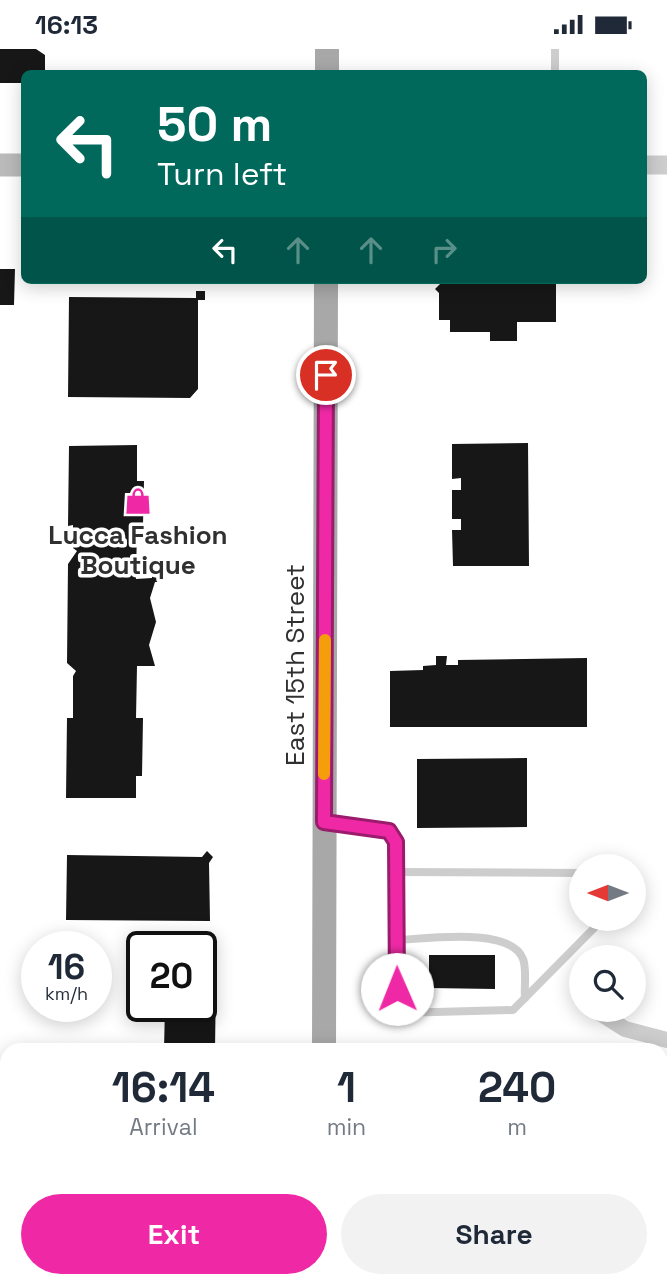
<!DOCTYPE html>
<html lang="en">
<head>
<meta charset="utf-8">
<style>
	body { margin:0; font-family:"Space Grotesk",sans-serif; background:#f2f2f3; color:#1f2937; height:100vh; display:flex; flex-direction:column; font-size:26px; white-space:nowrap }
	* { box-sizing:border-box; margin:0 }
	p { font-size:23px; color:#747a83 }
	.icon { flex:none; width:38px; height:38px; fill:none; stroke:currentColor; stroke-width:2; stroke-linecap:round; stroke-linejoin:round }
	.map { position:relative; flex:1; overflow:hidden }
	.panel { position:absolute; left:0px; top:994px; width:668px; height:245px; display:flex; flex-direction:column; background:#fff; border-radius:21px 21px 0 0; box-shadow:0 4px 18px #0003 }
	.panel>* { flex:none }
	.guide { position:absolute; left:21px; top:21px; width:626px; height:214px; border-radius:10px; box-shadow:0 4px 18px #0003; background:#00695c; color:#fff; overflow:hidden }
	.needle { width:46px; rotate:270deg }
	.controls { position:absolute; left:569px; top:805px; display:grid; gap:14px }
	.controls a { display:grid; place-items:center; width:77px; height:77px; border-radius:50%; background:#fff; box-shadow:0 4px 18px #0003; font-size:35px }
	.speed { position:absolute; left:21px; top:882px; display:flex; gap:14px; font-size:35px; font-weight:700; text-align:center }
	.speed>* { display:grid; place-content:center; width:91px; height:91px; border-radius:50%; background:#fff; box-shadow:0 4px 18px #0003; line-height:1 }
	.speed small { font-size:18px; font-weight:400 }
	.speed .limit { border:4px solid #111; border-radius:10px; background:#fff; color:#111 }
	.pin { position:absolute; display:grid; place-items:center; width:60px; height:60px; color:#fff; margin:-30px; border:4px solid #fff; border-radius:50%; box-shadow:0 2px 7px #0007 }
	.me { position:absolute; width:77px; margin:-38px; rotate:359deg; stroke-linejoin:round; filter:drop-shadow(0 0 5px #0008) }
	.turn { display:flex; align-items:center; gap:24px; height:147px; padding:0 21px; font-size:32px }
	.turn .icon { width:91px; height:91px; stroke-width:2.5 }
	.turn b { display:block; font-size:49px; line-height:60px }
	.lanes { display:flex; align-items:center; height:66px; padding:0 21px; background:#0003; justify-content:center; gap:35px; direction:ltr }
	.lanes .off { opacity:.35 }
	.eta { display:flex; justify-content:space-evenly; align-items:center; height:119px; text-align:center }
	.eta b { font-size:42px; font-weight:700; line-height:49px }
	.cta { display:flex; gap:14px; margin-top:auto; padding:14px 21px }
	.cta a { flex:1; height:80px; border-radius:42px; background:#ef29a6; color:#fff; font-size:28px; font-weight:700; line-height:80px; text-align:center }
	.cta a+a { background:#f2f2f3; color:#1f2937 }
	.status { display:flex; justify-content:space-between; align-items:center; height:49px; padding:0 35px; background:#fff; direction:ltr }
	.status svg { height:19px; fill:currentColor }
	.map>svg:first-child { display:block }
	.lines { fill:none; stroke-linecap:round; stroke-linejoin:round }
	.stream { stroke:#c8eee8; stroke-width:6 }
	.building { fill:#171717 }
	.service { stroke:#cdcdcd; stroke-width:8 }
	.minor { stroke:#cdcdcd; stroke-width:16 }
	.tertiary { stroke:#cdcdcd; stroke-width:19 }
	.secondary { stroke:#bababa; stroke-width:23 }
	.primary { stroke:#a8a8a8; stroke-width:24 }
	.route-casing { stroke:#9b1b6c; stroke-width:18 }
	.route { stroke:#ef29a6; stroke-width:12 }
	.slow { stroke:#f59e0b; stroke-width:12 }
	.labels { text-anchor:middle; stroke-width:7; stroke-linejoin:round; paint-order:stroke }
	.poi-label { font-size:26px; font-weight:bold; fill:#303030; stroke:#fff }
	.street-label { font-size:26px; fill:#303030; stroke:#fff }
</style>
</head>
<body>
<div class="status"><b>16:13</b><svg viewBox="0 0 49 12"><path d="M0 12V9h3v3zM5 12V6h3v6zM10 12V3h3v9zM15 12V0h3v12zM26 1h20v11H26zM47 4h2v5h-2z"/></svg></div>
<div class="map">
<svg width="667" height="1239" viewBox="0 0 667 1239">
	<rect width="100%" height="100%" fill="#fff"/>
	<g class="lines">
		<g class="stream">
			<polyline points="0,1025 7,1026"/>
			<polyline points="662,1169 667,1172"/>
		</g>
	</g>
	<g class="building">
		<polygon points="0,0 36,0 45,6 45,24 24,24 24,34 0,34"/>
		<polygon points="0,220 15,220 14,256 0,256"/>
		<polygon points="444,231 474,231 474,233 556,231 556,273 517,273 517,292 490,292 490,283 450,283 450,271 439,271 439,244 435,240"/>
		<polygon points="196,242 205,242 205,251 198,251 198,340 190,349 68,348 69,248 196,249"/>
		<polygon points="528,394 529,517 453,517 452,481 461,481 461,470 452,470 452,441 461,441 461,429 452,430 452,395"/>
		<polygon points="137,396 137,432 144,432 143,476 137,477 136,530 152,529 152,524 161,523 161,533 155,533 150,549 156,573 149,596 155,617 137,617 136,669 143,669 142,727 136,727 136,749 66,749 67,669 73,669 73,627 76,622 67,614 68,515 77,502 73,499 73,476 68,477 69,397"/>
		<polygon points="436,607 447,607 446,616 458,616 458,611 587,609 587,678 390,678 390,622 423,621 423,617 436,616"/>
		<polygon points="527,709 527,778 417,779 417,710"/>
		<polygon points="207,802 213,808 209,814 210,872 66,871 67,806 202,808"/>
		<polygon points="429,906 495,906 495,940 429,939"/>
		<polygon points="205,908 215,918 211,922 216,928 215,1001 164,1001 165,957 201,957 201,912"/>
	</g>
	<g class="lines">
		<g class="service">
			<polyline points="555,0 555,24"/>
			<polyline points="327,773 389,782 396,793 398,964 513,961 603,870"/>
			<polyline points="397,823 581,824"/>
			<path d="M397 891C425 890 511 877 523 910 527 920 524 938 525 949"/>
			<polyline points="42,1239 177,1239"/>
			<polyline points="268,1239 278,1232"/>
		</g>
		<polyline class="minor" points="595,961 625,980 667,991"/>
		<polyline class="tertiary" points="644,116 667,116"/>
		<polyline class="secondary" points="0,116 24,116"/>
		<g class="primary">
			<polyline points="327,0 327,24"/>
			<polyline points="324,1001 326,231"/>
			<polyline points="320,1239 320,1232"/>
		</g>
	</g>
	<g class="lines">
		<defs>
			<polyline id="route" points="326,326 324,773 389,782 396,793 397,940"/>
		</defs>
		<use href="#route" class="route-casing"/>
		<use href="#route" class="route"/>
		<polyline class="slow" points="324,725 325,591"/>
	</g>
	<defs>
		<symbol id="shop-bare" viewBox="-9 -9 18 18"><path d="M-5-2.5h2.3a2.7 3.5 0 0 1 5.4 0H5L5.5 6h-11ZM-1.5-2.5h3a1.5 2.3 0 0 0-3 0Z" fill="#ef29a6" stroke="#fff" stroke-width="2.5" paint-order="stroke"/></symbol>
	</defs>
	<g fill-rule="evenodd">
		<use href="#shop-bare" x="119" y="433" width="38" height="38"/>
	</g>
	<g class="labels">
		<g class="poi-label">
			<text x="138" y="495">Lucca Fashion<tspan x="138" dy="30">Boutique</tspan></text>
		</g>
		<g class="street-label">
			<text transform="translate(295 616) rotate(-90)" y="9">East 15th Street</text>
		</g>
	</g>
</svg>
<div class="controls">
<a><svg class="needle" viewBox="-14 -14 28 28"><path d="M0-13l5 13h-10z" fill="#e53935"/><path d="M0 13l5-13h-10z" fill="#747a83"/></svg></a>
<a><svg class="icon" aria-label="search" viewBox="0 0 24 24"><circle cx="10" cy="10" r="6"/><path d="M15 15l6 6"/></svg></a>
</div>
<div class="speed"><div>16<small>km/h</small></div><div class="limit">20</div></div>
<div class="pin" style="left:326px;top:326px;background:#d93025"><svg class="icon" aria-label="arrive" viewBox="0 0 24 24"><path d="M6 21V4h12l-3 4 3 4H6"/></svg></div>
<svg class="me" style="left:397px;top:940px" viewBox="-20 -20 40 40"><circle r="19" fill="#fff"/><path d="M0-13L10 11 0 6-10 11z" fill="#ef29a6"/></svg>
<div class="guide">
<div class="turn"><svg class="icon" aria-label="left" viewBox="0 0 24 24"><path d="M17 20v-9H6M10 6l-5 5 5 5"/></svg><div><b>50 m</b>Turn left</div></div>
<div class="lanes"><svg class="icon" aria-label="left" viewBox="0 0 24 24"><path d="M17 20v-9H6M10 6l-5 5 5 5"/></svg><svg class="icon off" aria-label="ahead" viewBox="0 0 24 24"><path d="M12 20V5M6 11l6-6 6 6"/></svg><svg class="icon off" aria-label="ahead" viewBox="0 0 24 24"><path d="M12 20V5M6 11l6-6 6 6"/></svg><svg class="icon off" aria-label="right" viewBox="0 0 24 24"><path d="M7 20v-9h11M14 6l5 5-5 5"/></svg></div>
</div>
<section class="panel">
<div class="eta">
<div><b>16:14</b><p>Arrival</p></div>
<div><b>1</b><p>min</p></div>
<div><b>240</b><p>m</p></div>
</div>
<div class="cta"><a>Exit</a><a>Share</a></div>
</section>
</div>
</body>
</html>
